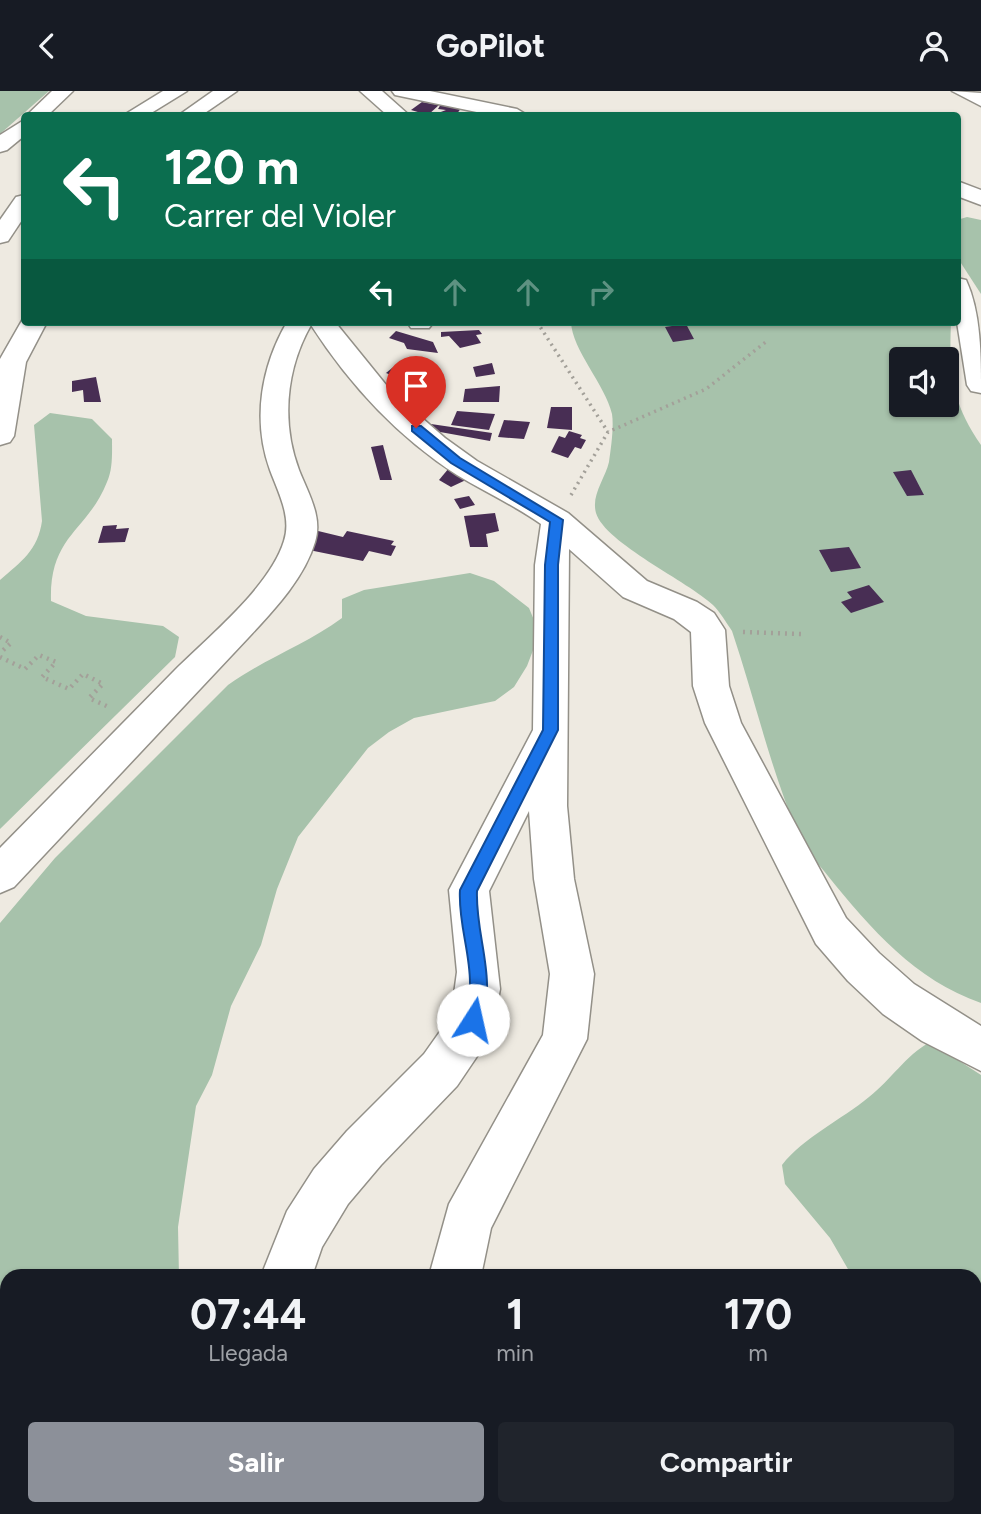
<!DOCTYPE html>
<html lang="es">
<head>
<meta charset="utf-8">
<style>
	body { margin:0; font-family:Figtree,sans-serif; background:#20242c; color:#f1f3f6; height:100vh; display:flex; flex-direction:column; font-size:26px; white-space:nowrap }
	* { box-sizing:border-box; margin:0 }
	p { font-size:23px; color:#9ea1a6 }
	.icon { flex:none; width:38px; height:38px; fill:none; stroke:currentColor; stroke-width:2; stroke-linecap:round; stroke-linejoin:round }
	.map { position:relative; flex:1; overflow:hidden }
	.panel { position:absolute; left:0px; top:1178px; width:982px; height:247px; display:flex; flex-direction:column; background:#171b24; border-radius:21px 21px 0 0; box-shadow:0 2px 5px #0004 }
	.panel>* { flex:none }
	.hud { position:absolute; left:21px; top:21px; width:940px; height:214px; border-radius:7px; box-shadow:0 2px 5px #0004; background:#0b6e4f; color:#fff; overflow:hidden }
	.fabs { position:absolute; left:889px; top:256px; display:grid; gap:14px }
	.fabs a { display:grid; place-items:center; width:70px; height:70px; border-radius:7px; background:#171b24; box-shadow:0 2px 5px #0004; font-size:35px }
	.pin { position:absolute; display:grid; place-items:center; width:60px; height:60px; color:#fff; margin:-72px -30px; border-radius:50% 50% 50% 0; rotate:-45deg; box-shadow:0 0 7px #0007 }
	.pin .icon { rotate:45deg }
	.me { position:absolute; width:77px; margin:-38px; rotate:10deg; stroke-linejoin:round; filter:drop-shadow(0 0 5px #0008) }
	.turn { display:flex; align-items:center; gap:24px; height:147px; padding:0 28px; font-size:32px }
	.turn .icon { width:91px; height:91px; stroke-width:2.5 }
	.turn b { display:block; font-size:49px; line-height:60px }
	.lanes { display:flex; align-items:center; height:66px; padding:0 28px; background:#0003; justify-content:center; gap:35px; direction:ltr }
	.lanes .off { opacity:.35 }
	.eta { display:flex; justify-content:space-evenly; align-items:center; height:119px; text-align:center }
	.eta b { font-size:42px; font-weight:700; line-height:49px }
	.button { display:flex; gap:14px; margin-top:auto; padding:14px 28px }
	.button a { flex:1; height:80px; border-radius:7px; background:#8c9099; color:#fff; font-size:28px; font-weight:700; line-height:80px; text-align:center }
	.button a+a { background:#20242c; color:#f1f3f6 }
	header { display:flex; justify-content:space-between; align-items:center; height:91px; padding:0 28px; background:#171b24; font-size:32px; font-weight:700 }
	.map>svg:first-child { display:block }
	.green { fill:#a7c2ab; fill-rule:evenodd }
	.building { fill:#482e54 }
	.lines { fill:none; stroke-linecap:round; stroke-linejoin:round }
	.minor-casing { stroke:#939088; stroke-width:3 }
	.path-far2 { stroke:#a3a099; stroke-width:3.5; stroke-dasharray:2 4.5; stroke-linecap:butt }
	.path-far1 { stroke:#a3a099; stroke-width:4.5; stroke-dasharray:2 5; stroke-linecap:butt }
	.path { stroke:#a3a099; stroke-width:6; stroke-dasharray:2.5 7; stroke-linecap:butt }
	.minor { fill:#fff; fill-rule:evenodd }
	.route { fill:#1a73e8; stroke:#114b97; stroke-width:2 }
</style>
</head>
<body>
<header><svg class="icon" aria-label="back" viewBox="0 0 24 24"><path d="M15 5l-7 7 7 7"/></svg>GoPilot<svg class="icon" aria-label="person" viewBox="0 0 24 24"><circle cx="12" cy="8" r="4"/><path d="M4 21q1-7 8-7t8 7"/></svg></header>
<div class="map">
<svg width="981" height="1423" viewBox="0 0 981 1423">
	<rect width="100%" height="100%" fill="#eeeae1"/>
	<g class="green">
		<polygon points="0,0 49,0 0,43"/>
		<polygon points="967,126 981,129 981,203 957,166 957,129"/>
		<path d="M571 231H951C949 282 951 310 981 354V912C915 889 871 838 828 785 819 773 806 761 800 747 771 681 755 608 732 540 726 531 720 521 713 514 689 491 605 452 596 422 591 404 605 388 609 371 611 357 614 336 612 323 605 293 572 259 571 231ZM901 268H947V313H901Z"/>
		<path d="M50 322 92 328 112 348C112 362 113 378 107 391 88 440 49 444 51 510L86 525 163 535 179 546 175 566 0 738V489C21 471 38 459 42 430L34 334Z"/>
		<path d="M470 482 494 490 529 517 536 534 535 554 527 575 514 596 495 610 414 627 389 641 368 657 298 746 277 798 261 854 231 915 212 984 196 1015 178 1136 179 1185H7V1418H225L226 1423H0V832L55 767 228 594C264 568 305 554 342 527V508L364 499Z"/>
		<path d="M930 951 981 984V1423H946L941 1418H975V1185H852L830 1147 785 1093 782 1074C804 1046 841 1029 869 1006 891 989 905 965 930 951Z"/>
	</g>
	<g class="building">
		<polygon points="422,11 439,14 428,24 411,19"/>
		<polygon points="442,11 442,14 462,16 456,24 433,24 446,19 438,18"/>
		<polygon points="686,233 694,248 673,251 665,236"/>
		<polygon points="479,239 482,243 476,244 481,252 460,257 449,245 441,246 441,241"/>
		<polygon points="396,240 433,251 438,262 407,258 404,252 389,247"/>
		<polygon points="402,269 425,280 411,292 386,282"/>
		<polygon points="492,272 495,283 476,286 473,276"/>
		<polygon points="96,286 101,311 84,311 83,299 72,301 72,290"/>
		<polygon points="500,295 499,311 463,311 465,298"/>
		<polygon points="551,316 572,316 572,339 547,337"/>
		<polygon points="457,320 495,323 489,339 451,334"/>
		<polygon points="504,329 530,331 524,348 498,346"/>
		<polygon points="431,333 492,342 490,350 429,339"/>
		<polygon points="569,340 582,344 580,347 586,349 581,358 575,356 568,367 551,361 559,345 565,347"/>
		<polygon points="383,354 392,389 380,389 371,356"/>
		<polygon points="449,377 468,388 451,396 439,389"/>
		<polygon points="911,379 924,404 907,405 893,381"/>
		<polygon points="469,405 475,414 460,418 454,408"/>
		<polygon points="495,422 499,440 486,443 488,456 470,456 464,425"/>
		<polygon points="117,434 116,438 129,437 125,451 98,452 103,435"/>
		<polygon points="314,439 343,446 347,440 394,450 391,454 396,455 391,465 369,460 363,470 309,459"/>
		<polygon points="849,456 861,477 831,481 819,459"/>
		<polygon points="869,494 884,511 851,522 841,511 852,507 847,501"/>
	</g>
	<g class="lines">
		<defs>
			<g id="minor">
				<polygon points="52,0 73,0 48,24 27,24"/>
				<polygon points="163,0 187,0 148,24 124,24"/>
				<polygon points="213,0 237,0 202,24 179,24"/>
				<polygon points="360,0 382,0 409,24 387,24"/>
				<polygon points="392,0 430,0 517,18 527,24 491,24 395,4"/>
				<polygon points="952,0 981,2 981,15"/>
				<polygon points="24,29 24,45 7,59 0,61 0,44"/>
				<polygon points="957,90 981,99 981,114 957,105"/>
				<polygon points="24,104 24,126 8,150 0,152 0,129 16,106"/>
				<path d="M957 187 966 189C981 221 981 265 981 302L971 300 967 294 957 231Z"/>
				<polygon points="24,226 24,231 47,231 26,271 14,345 10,351 0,354 0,268"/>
				<path d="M287 231H335L391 300 445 347 477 370 568 422 647 490 697 511 714 522 725 539 729 595 741 632 846 827 879 862 914 893 981 935V980L922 950 883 923 848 890 816 853 705 632 693 595 691 541 674 528 623 506 569 458 567 715 574 788 594 883 587 948 491 1137 481 1185H429L449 1113 543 944 550 883 534 788 529 720 489 800 500 898 494 930 482 958 457 995 381 1074 348 1113 322 1156 312 1185H261L287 1120 314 1078 347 1040 424 963 451 925 457 881 449 799 533 639 535 474 541 433C514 414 485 401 457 384 398 346 349 293 311 234 286 278 281 331 299 379 308 402 323 426 315 451 304 488 273 520 248 547L14 796 0 802V757C58 698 117 638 175 579 209 545 270 496 284 450 292 426 278 401 270 379 252 329 261 276 287 231Z"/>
				<polygon points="407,231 433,231 433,232 429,237 411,237"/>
				<polygon points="270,1418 328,1418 331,1423 272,1423"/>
				<polygon points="476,1418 533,1418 536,1423 478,1423"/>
				<polygon points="853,1418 910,1418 911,1423 853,1423"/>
			</g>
		</defs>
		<use href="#minor" class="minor-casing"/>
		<g class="path-far2">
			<polyline points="537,231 608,341"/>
			<polyline points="571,404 608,341 706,298 767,250"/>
		</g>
		<g class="path-far1">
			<polyline points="743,541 802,543"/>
			<polyline points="0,546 11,552 0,562"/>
			<polyline points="0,566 25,578 39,564 56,571 42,586 69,598 83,583 103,593 89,607 111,617"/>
		</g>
		<polyline class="path" points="975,1285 981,1286"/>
		<use href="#minor" class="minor"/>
	</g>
	<path class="route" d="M412 335H421L460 367 563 429 558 474V639L477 800C475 846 499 890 479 936L473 938 466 936C461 922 470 906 470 892 470 860 458 831 460 799L543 639 545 474 550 431 451 372 412 340Z"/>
</svg>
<div class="fabs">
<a><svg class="icon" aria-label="sound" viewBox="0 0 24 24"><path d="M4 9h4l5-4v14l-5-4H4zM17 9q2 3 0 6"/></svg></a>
</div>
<div class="pin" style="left:416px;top:337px;background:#d93025"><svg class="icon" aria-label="arrive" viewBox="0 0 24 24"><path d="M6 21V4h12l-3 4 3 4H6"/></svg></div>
<svg class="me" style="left:473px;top:929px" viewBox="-20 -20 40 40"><circle r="19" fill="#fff"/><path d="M0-13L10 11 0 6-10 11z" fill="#1a73e8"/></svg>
<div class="hud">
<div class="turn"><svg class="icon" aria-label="left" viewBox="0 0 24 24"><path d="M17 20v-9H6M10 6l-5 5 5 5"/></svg><div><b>120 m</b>Carrer del Violer</div></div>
<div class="lanes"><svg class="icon" aria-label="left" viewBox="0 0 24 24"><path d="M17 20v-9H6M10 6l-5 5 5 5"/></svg><svg class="icon off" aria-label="ahead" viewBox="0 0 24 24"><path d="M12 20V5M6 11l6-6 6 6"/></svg><svg class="icon off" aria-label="ahead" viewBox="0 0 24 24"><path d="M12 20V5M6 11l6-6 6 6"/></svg><svg class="icon off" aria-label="right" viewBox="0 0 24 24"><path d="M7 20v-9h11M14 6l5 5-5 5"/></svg></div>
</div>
<section class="panel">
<div class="eta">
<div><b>07:44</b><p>Llegada</p></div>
<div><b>1</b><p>min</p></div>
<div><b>170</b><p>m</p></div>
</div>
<div class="button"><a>Salir</a><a>Compartir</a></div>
</section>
</div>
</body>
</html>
